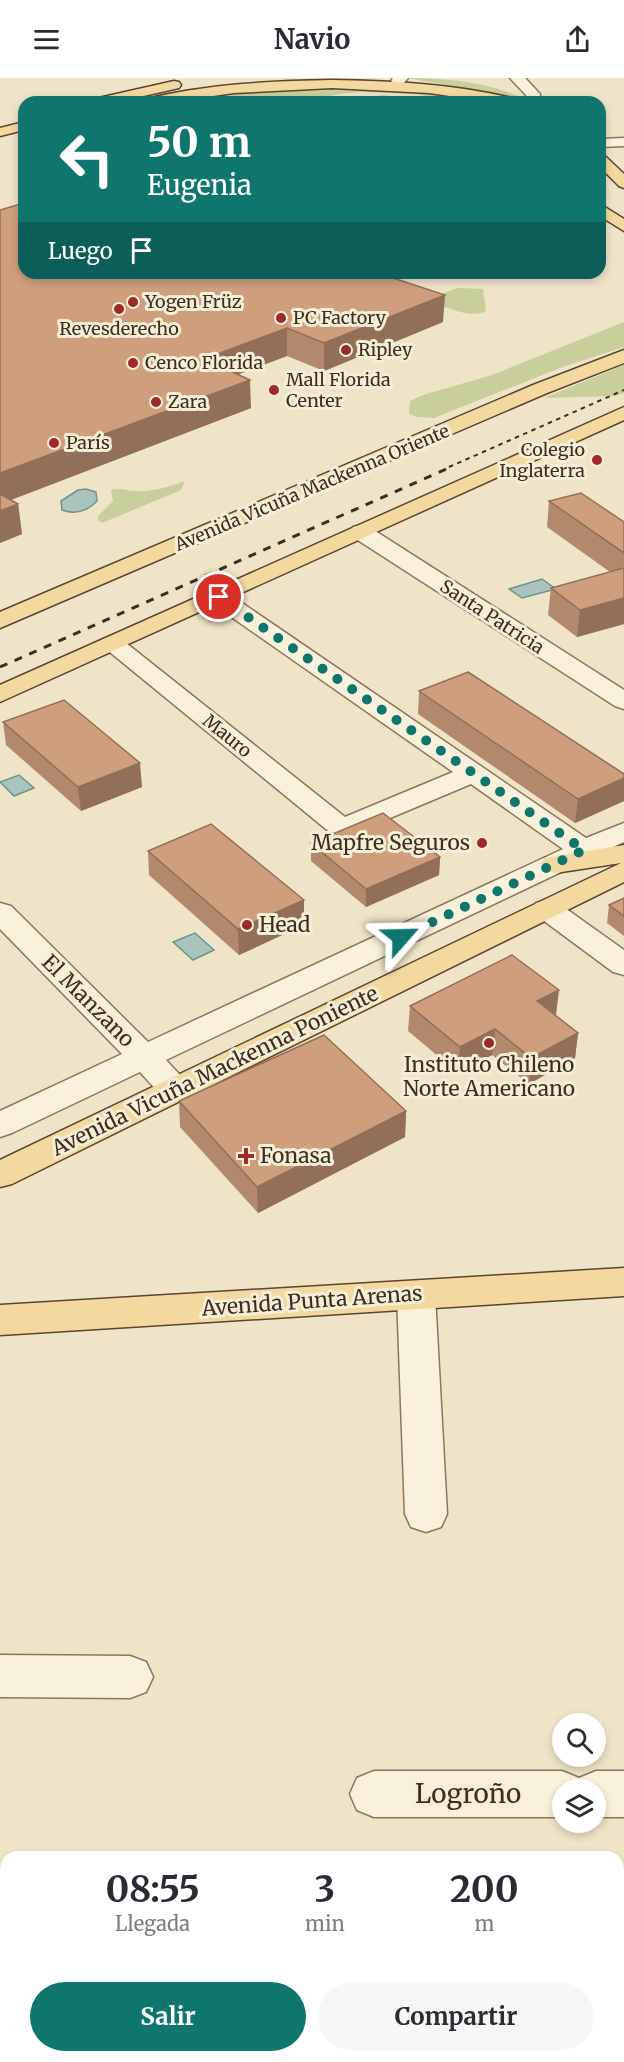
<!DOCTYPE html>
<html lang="es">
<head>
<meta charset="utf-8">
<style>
	body { margin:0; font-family:Merriweather,serif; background:#f7f7f7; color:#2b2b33; height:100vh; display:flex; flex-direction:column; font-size:22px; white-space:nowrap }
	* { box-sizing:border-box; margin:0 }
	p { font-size:20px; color:#7c7c81 }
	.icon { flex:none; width:33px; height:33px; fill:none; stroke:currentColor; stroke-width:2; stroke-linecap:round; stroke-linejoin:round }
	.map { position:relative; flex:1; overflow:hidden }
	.sheet { position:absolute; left:0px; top:1773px; width:624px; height:212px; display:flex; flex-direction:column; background:#fff; border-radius:18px 18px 0 0; box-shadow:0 3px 9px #0003 }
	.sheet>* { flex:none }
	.top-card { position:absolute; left:18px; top:18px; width:588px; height:183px; border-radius:18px; box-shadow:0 3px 9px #0003; background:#0f766e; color:#fff; overflow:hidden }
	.fabs { position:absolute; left:552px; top:1635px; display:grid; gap:12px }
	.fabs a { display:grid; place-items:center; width:54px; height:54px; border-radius:50%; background:#fff; box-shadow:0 3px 9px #0003; font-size:30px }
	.pin { position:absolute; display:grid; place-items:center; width:51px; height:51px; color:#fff; margin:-26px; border:3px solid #fff; border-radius:50%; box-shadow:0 2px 6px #0007 }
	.me { position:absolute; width:66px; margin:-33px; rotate:65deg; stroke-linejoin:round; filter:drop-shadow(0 0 4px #0008) }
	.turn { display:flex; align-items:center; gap:21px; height:126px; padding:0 30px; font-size:27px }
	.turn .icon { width:78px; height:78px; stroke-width:2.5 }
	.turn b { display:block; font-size:42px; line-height:51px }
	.then { display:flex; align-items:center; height:57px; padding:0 30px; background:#0003; gap:12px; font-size:22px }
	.eta { display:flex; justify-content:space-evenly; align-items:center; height:102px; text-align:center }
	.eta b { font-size:36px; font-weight:700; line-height:42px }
	.button { display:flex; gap:12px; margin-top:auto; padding:12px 30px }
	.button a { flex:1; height:69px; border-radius:36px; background:#0f766e; color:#fff; font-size:24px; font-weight:700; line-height:69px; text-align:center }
	.button a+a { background:#f7f7f7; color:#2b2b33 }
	header { display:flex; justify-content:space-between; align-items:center; height:78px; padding:0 30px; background:#fff; font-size:27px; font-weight:700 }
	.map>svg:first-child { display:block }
	.green { fill:#c9cf9b }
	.water { fill:#a9c4bc; stroke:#6f938a; stroke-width:1.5 }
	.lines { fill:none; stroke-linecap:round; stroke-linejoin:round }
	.minor-casing { stroke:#8d765c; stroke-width:3 }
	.major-casing { stroke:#5b4430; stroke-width:3 }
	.minor { fill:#faf1dc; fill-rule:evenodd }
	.major { fill:#f3d9a0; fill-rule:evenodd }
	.rail-far1 { stroke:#3d2e20; stroke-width:2; stroke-dasharray:4.5 4.5; stroke-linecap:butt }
	.rail { stroke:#3d2e20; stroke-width:3; stroke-dasharray:8 8; stroke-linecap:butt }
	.wall { fill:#b2896c }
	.shaded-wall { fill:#916f58 }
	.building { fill:#cf9f7d; stroke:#916f58; stroke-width:1.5 }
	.route { stroke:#0f766e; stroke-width:10; stroke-dasharray:0 18 }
	.poi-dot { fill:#9e2a2b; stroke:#f7eed8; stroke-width:2 }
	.labels { text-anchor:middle; stroke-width:6; stroke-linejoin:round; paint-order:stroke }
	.far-poi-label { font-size:18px; fill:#3d2e20; stroke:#f7eed8; text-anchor:start }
	.far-street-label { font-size:18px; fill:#3d2e20; stroke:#f7eed8 }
	.poi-label { font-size:21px; fill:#3d2e20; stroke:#f7eed8; text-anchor:start }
	.street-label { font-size:21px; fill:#3d2e20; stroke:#f7eed8 }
	.near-street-label { font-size:26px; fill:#3d2e20; stroke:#f7eed8 }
</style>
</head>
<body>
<header><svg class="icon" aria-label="menu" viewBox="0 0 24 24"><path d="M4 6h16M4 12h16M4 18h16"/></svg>Navio<svg class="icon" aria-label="share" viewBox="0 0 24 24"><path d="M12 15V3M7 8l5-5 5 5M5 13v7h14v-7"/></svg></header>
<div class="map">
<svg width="624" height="1984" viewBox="0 0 624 1984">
	<rect width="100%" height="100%" fill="#f0e4c8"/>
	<g class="green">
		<path d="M405 0C447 0 493 4 531 24H516L478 12Z"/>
		<polygon points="350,7 472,19 488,24 459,24 415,16 362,14 338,16 306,24 250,24 221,19 170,24 216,15"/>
		<polygon points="383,17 440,24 337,24"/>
		<path d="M458 210 483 211 486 233C468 243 435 224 417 217L440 216Z"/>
		<polygon points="624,244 624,269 560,290 434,340 417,339 409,336 410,323 423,317 492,297"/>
		<polygon points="624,287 624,315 616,318 544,320"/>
		<path d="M185 403 181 412 102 445 98 442V438L113 423 111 412C119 409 127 413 136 413 153 414 169 409 185 403Z"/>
	</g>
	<g class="water">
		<path d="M78 412 86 411 96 414 97 423C88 433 75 437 62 432L61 423Z"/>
		<polygon points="542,501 556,511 522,520 509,511"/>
		<polygon points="19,697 34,710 14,718 0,704"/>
		<polygon points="195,855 214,872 193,882 173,864"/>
	</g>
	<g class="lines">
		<defs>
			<g id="minor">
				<polygon points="393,0 408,0 403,6 398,7 391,3"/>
				<polygon points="510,0 525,0 540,16 539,24 529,24 526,17"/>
				<polygon points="624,60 624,68 600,69 600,61"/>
				<polygon points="361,447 369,449 624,612 624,631 615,628 353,459 350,454 353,449"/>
				<path d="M218 512 226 514 586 760 624 745V764L166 982 194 1012 189 1020C165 1027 155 1010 140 994L12 1055 0 1059V1033L122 976 0 851V825L11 828 148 964 563 771 471 706 352 756 342 758 332 756 100 566 103 561 112 559 121 561 345 739 453 694 210 524 206 519 210 514Z"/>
				<polygon points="547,822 558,825 624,872 624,897 613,894 536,837 532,831 536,825"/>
				<polygon points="416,1203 429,1207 435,1217 447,1436 441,1449 426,1454 411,1449 405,1436 397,1217 403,1207"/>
				<polygon points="0,1577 130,1578 146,1584 153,1599 146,1614 130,1620 0,1619"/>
				<polygon points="374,1693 562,1693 579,1700 596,1693 624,1693 624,1739 596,1739 596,1712 562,1712 562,1739 374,1739 357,1732 350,1716 357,1700"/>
			</g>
			<g id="major">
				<path d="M332 2C394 3 456 6 516 21L518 24H491L429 15 332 10 234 15 171 24H144L146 21C207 6 270 3 332 2Z"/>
				<polygon points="174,3 179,4 181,7 179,10 117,24 92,24 94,21"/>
				<polygon points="24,44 24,52 0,58 0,50"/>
				<polygon points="600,77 605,78 624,96 624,110 619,108 600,89"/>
				<polygon points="600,126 624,141 624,153 600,138"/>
				<polygon points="624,272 624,285 547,315 0,550 0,534 533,307"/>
				<polygon points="624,329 624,342 0,624 0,607"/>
				<polygon points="624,767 624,804 12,1106 0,1109 0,1082 621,785 555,795 545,792 541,786 545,780"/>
				<polygon points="624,1190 624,1218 0,1257 0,1227"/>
			</g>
		</defs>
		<use href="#minor" class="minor-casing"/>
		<use href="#major" class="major-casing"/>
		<use href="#minor" class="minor"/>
		<use href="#major" class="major"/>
		<polyline class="rail-far1" points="449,389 624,312"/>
		<polyline class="rail" points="0,589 453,388"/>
	</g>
	<g class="wall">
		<polygon points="0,132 381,196 443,244 324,293 287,278 238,296 251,330 11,422 18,426 22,456 0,465"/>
		<polygon points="549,423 624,444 624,546 577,559 548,537 551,510 610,494 547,449"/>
		<polygon points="419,613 624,696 624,723 575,745 418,636"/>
		<polygon points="3,644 142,709 81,733 6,667"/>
		<polygon points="311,765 440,779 439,797 366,829 311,783"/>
		<polygon points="148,773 304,847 239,877 149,797"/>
		<polygon points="624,820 624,858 607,845 609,827"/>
		<polygon points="410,928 556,938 578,955 575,980 529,1006 492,977 458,995 408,953"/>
		<polygon points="179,1023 406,1033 405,1059 258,1135 180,1049"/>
	</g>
	<g class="shaded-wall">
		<polygon points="445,217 443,244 324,293 324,265"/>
		<polygon points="287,250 287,278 205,309 204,281"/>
		<polygon points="250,302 251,330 0,426 0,395"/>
		<polygon points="18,426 22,456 0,465 0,433"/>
		<polygon points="624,520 624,546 577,559 580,532"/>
		<polygon points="140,685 142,709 81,733 78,709"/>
		<polygon points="624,700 624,723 575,745 578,721"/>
		<polygon points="440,779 439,797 366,829 366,811"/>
		<polygon points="304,822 304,847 239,877 238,851"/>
		<polygon points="559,912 556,937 537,923"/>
		<polygon points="495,951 492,977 458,995 460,969"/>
		<polygon points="578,955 575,980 529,1006 531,980"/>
		<polygon points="406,1033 405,1059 258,1135 257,1109"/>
	</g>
	<g class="building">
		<polygon points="24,125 24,195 378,195 445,217 324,265 287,250 204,281 250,302 0,395 0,132"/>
		<polygon points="581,415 624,444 624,475 549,423"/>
		<polygon points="0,416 18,426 0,433"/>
		<polygon points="624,490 624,520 580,532 551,510"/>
		<polygon points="468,594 624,696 624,700 578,721 419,613"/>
		<polygon points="64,622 140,685 78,709 3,644"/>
		<polygon points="383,735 440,779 366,811 311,765"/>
		<polygon points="211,746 304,822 238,851 148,773"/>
		<polygon points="624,820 624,838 609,827"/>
		<polygon points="512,877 559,912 537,923 578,955 531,980 495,951 460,969 410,928"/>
		<polygon points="324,957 406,1033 257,1109 179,1023"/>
	</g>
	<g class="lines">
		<polyline class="route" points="219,519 584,772 401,859"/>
	</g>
	<g class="poi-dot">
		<circle cx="133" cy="224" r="6"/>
		<circle cx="119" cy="231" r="6"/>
		<circle cx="281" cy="240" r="6"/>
		<circle cx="346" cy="272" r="6"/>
		<circle cx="133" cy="285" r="6"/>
		<circle cx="274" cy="312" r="6"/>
		<circle cx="156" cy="324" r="6"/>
		<circle cx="54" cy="365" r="6"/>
		<circle cx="597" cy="382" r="6"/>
		<circle cx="482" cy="765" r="6"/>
		<circle cx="247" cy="847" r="6"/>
		<circle cx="489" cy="965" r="6"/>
		<path d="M243 1069h6v6h6v6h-6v6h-6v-6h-6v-6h6z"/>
	</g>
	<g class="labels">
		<g class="far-poi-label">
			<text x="145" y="230">Yogen Früz</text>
			<text x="293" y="246">PC Factory</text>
			<text x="119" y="257" text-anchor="middle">Revesderecho</text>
			<text x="358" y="278">Ripley</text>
			<text x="145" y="291">Cenco Florida</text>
			<text x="286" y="308">Mall Florida<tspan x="286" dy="21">Center</tspan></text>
			<text x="168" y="330">Zara</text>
			<text x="66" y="371">París</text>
			<text x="585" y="378" text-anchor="end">Colegio<tspan x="585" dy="21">Inglaterra</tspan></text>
		</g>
		<g class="far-street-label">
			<text transform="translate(312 410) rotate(-23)" y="6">Avenida Vicuña Mackenna Oriente</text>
			<text transform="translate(492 539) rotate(33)" y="6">Santa Patricia</text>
			<text transform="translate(227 658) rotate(39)" y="6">Mauro</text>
		</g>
		<g class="poi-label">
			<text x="470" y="772" text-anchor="end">Mapfre Seguros</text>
			<text x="259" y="854">Head</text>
			<text x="489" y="994" text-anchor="middle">Instituto Chileno<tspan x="489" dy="24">Norte Americano</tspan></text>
			<text x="260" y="1085">Fonasa</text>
		</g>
		<g class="street-label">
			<text transform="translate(88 923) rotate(45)" y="7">El Manzano</text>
			<text transform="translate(215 993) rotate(-26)" y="7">Avenida Vicuña Mackenna Poniente</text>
			<text transform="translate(312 1223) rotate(-4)" y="7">Avenida Punta Arenas</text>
		</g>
		<g class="near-street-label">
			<text x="468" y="1725">Logroño</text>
		</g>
	</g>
</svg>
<div class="fabs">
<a><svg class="icon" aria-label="search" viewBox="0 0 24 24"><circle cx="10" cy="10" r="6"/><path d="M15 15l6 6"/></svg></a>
<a><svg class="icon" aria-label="layers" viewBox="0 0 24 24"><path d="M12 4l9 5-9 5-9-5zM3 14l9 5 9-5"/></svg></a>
</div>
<div class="pin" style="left:219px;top:519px;background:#d93025"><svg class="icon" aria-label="arrive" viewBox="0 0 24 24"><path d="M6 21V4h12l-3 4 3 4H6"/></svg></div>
<svg class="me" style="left:401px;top:859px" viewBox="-20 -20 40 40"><path d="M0-17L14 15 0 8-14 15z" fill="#0f766e" stroke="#fff" stroke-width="4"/></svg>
<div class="top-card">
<div class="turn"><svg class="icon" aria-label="left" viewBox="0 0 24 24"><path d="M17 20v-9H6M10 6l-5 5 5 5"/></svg><div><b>50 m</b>Eugenia</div></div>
<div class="then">Luego<svg class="icon" aria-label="arrive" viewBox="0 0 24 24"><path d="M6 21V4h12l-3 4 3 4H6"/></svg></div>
</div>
<section class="sheet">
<div class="eta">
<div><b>08:55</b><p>Llegada</p></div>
<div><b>3</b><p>min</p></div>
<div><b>200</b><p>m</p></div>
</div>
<div class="button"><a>Salir</a><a>Compartir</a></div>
</section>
</div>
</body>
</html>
